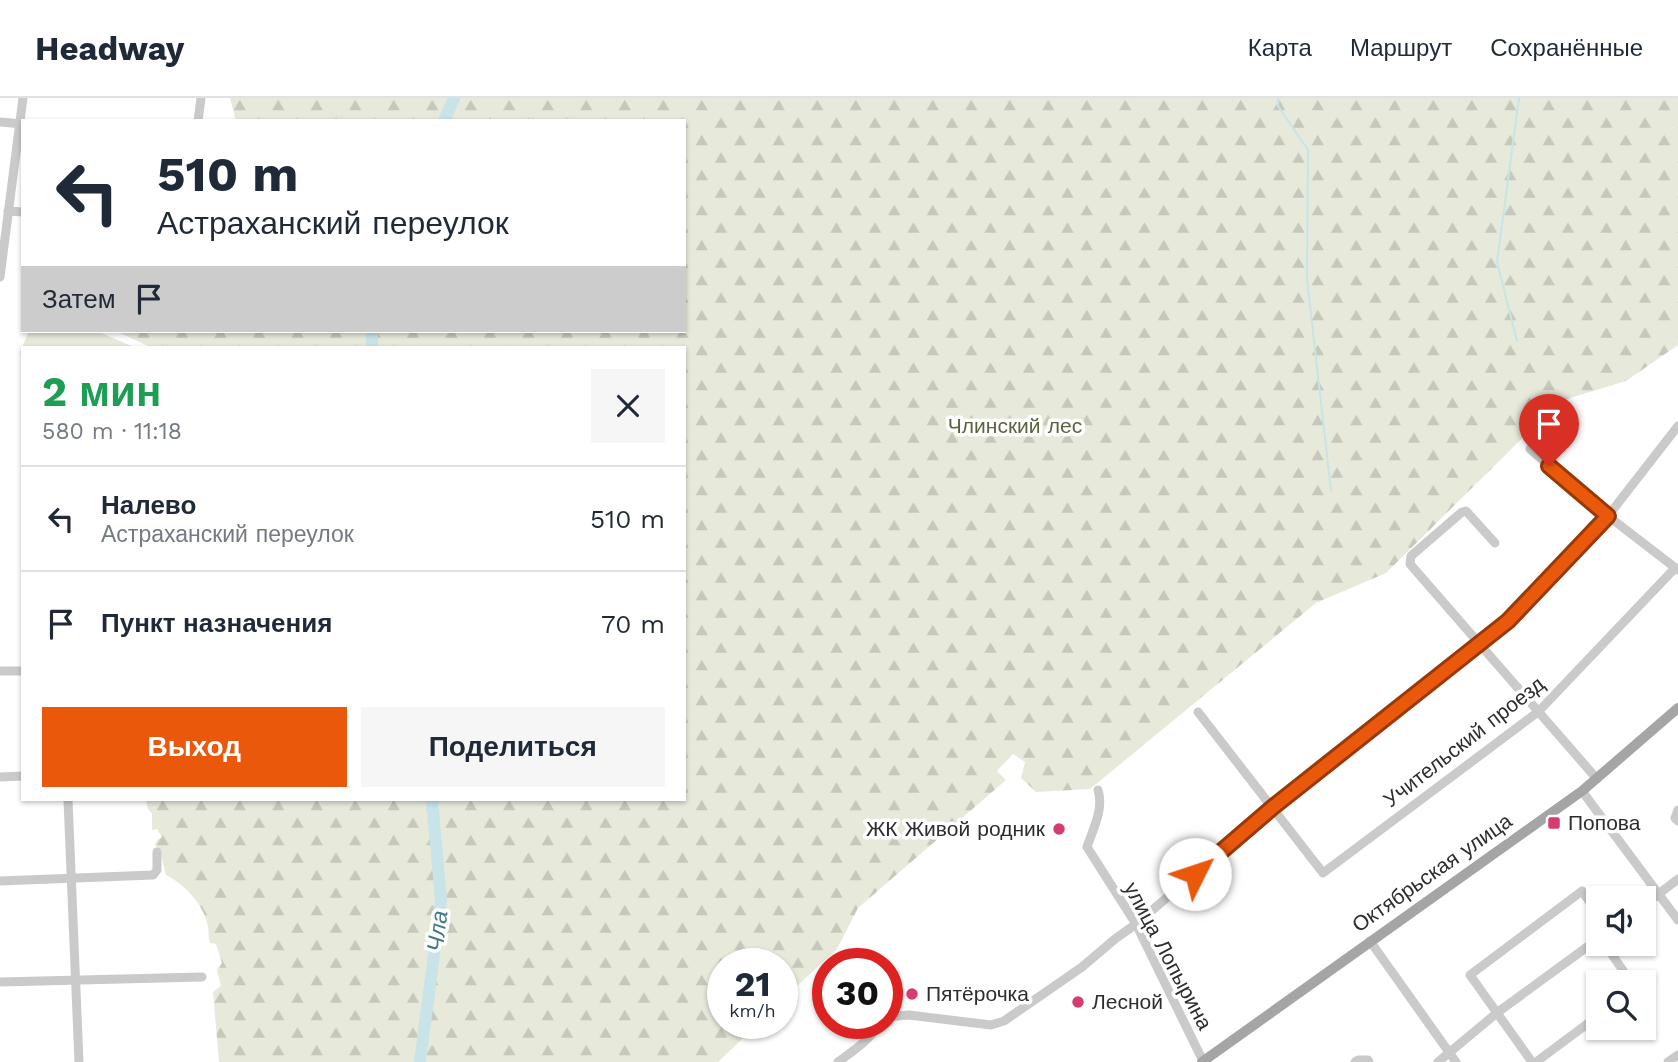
<!DOCTYPE html>
<html lang="ru">
<head>
<meta charset="utf-8">
<style>
	body { margin:0; font-family:"Work Sans",sans-serif; background:#f6f6f7; color:#1f2937; height:100vh; display:flex; flex-direction:column; font-size:26px; white-space:nowrap }
	* { box-sizing:border-box; margin:0 }
	p { font-size:23px; color:#747a83 }
	.icon { flex:none; width:38px; height:38px; fill:none; stroke:currentColor; stroke-width:2; stroke-linecap:round; stroke-linejoin:round }
	.map { position:relative; flex:1; overflow:hidden }
	.sheet { position:absolute; left:21px; top:248px; width:665px; height:455px; display:flex; flex-direction:column; background:#fff; border-radius:0px; box-shadow:0 2px 5px #0004 }
	.sheet>* { flex:none }
	.top-card { position:absolute; left:21px; top:21px; width:665px; height:214px; border-radius:0px; box-shadow:0 2px 5px #0004; background:#fff; color:#1f2937; overflow:hidden }
	.tools { position:absolute; left:1586px; top:788px; display:grid; gap:14px }
	.tools a { display:grid; place-items:center; width:70px; height:70px; border-radius:0px; background:#fff; box-shadow:0 2px 5px #0004; font-size:35px }
	.speed { position:absolute; left:707px; top:850px; display:flex; gap:14px; font-size:35px; font-weight:700; text-align:center }
	.speed>* { display:grid; place-content:center; width:91px; height:91px; border-radius:50%; background:#fff; box-shadow:0 2px 5px #0004; line-height:1 }
	.speed small { font-size:18px; font-weight:400 }
	.speed .limit { border:10px solid #d22; background:#fff; color:#111 }
	.pin { position:absolute; display:grid; place-items:center; width:60px; height:60px; color:#fff; margin:-72px -30px; border-radius:50% 50% 50% 0; rotate:-45deg; box-shadow:0 0 7px #0007 }
	.pin .icon { rotate:45deg }
	.me { position:absolute; width:77px; margin:-38px; rotate:49deg; stroke-linejoin:round; filter:drop-shadow(0 0 5px #0008) }
	.turn { display:flex; align-items:center; gap:24px; height:147px; padding:0 21px; font-size:32px }
	.turn .icon { width:91px; height:91px; stroke-width:2.5 }
	.turn b { display:block; font-size:49px; line-height:60px }
	.then { display:flex; align-items:center; height:66px; padding:0 21px; background:#0003; gap:14px; font-size:26px }
	.round { display:grid; place-items:center; flex:none; width:74px; height:74px; border-radius:0px; background:#f6f6f7 }
	.headline { display:flex; align-items:center; justify-content:space-between; height:119px; padding:0 21px }
	h1 { font-size:42px; font-weight:700; line-height:52px; color:#1e9e55 }
	.cta { display:flex; gap:14px; margin-top:auto; padding:14px 21px }
	.cta a { flex:1; height:80px; border-radius:0px; background:#ea580c; color:#fff; font-size:28px; font-weight:700; line-height:80px; text-align:center }
	.cta a+a { background:#f6f6f7; color:#1f2937 }
	ul { padding:0; list-style:none }
	li { display:flex; align-items:center; gap:21px; height:105px; padding:0 21px; border-top:2px solid #e0e1e3 }
	li div { flex:1 }
	li b { display:block; font-size:26px }
	li em { font-style:normal }
	header { display:flex; align-items:center; gap:42px; box-sizing:border-box; height:98px; padding:0 35px; background:#fff; border-bottom:2px solid #e0e1e3 }
	header strong { font-size:33px }
	nav { display:flex; gap:38px; margin-inline-start:auto; font-size:24px }
	.map>svg:first-child { display:block }
	.forest { fill:url(#forest-firs) }
	.pitch { fill:#e7e9db }
	.lines { fill:none; stroke-linecap:round; stroke-linejoin:round }
	.stream { stroke:#c8e4e8; stroke-width:2 }
	.river { stroke:#c8e4e8; stroke-width:12 }
	.minor { stroke:#cacaca; stroke-width:9 }
	.major { stroke:#a5a5a5; stroke-width:10 }
	.route-casing { stroke:#983908; stroke-width:18 }
	.route { stroke:#ea580c; stroke-width:12 }
	.poi-dot { fill:#d63c72; stroke:#fff; stroke-width:2.5 }
	.labels { text-anchor:middle; stroke-width:7; stroke-linejoin:round; paint-order:stroke }
	.park-label { font-size:21px; fill:#5a643e; stroke:#fff }
	.street-label { font-size:21px; fill:#2d2d2d; stroke:#fff }
	.poi-label { font-size:21px; fill:#2d2d2d; stroke:#fff; text-anchor:start }
	.water-label { font-size:23px; font-style:italic; fill:#407a82; stroke:#fff }
</style>
</head>
<body>
<header>
<strong>Headway</strong>
<nav><a>Карта</a><a>Маршрут</a><a>Сохранённые</a></nav>
</header>
<div class="map">
<svg width="1678" height="964" viewBox="0 0 1678 964">
	<defs>
		<pattern id="forest-firs" width="22" height="20" patternUnits="userSpaceOnUse" patternTransform="scale(1.75)"><rect width="22" height="20" fill="#e7e9db"/><path d="M5 1l3.5 6h-7zM16 11l3.5 6h-7z" fill="#c6c8bc"/></pattern>
	</defs>
	<rect width="100%" height="100%" fill="#fff"/>
	<path class="forest" d="M230 0H1678V247L1626 283 1560 303 1386 475 1316 505 1090 691 1036 694 1021 680 1025 664 1013 656 997 673 1006 682 858 810 837 851 782 902V866H723V926H758L718 964H219L213 894 221 888 217 872 222 865 216 846 210 845C208 839 209 834 208 828 203 805 185 787 166 777L160 752 155 747 157 742 162 739 157 731 152 732V716L148 711 146 702H684V250H152L116 233H684V23H236Z"/>
	<polygon class="pitch" points="29,233 97,233 136,250 23,250 23,261 20,254"/>
	<g class="lines">
		<g class="stream">
			<polyline points="1278,0 1278,8 1308,52 1307,181 1331,393"/>
			<polyline points="1517,243 1497,164 1519,0"/>
		</g>
		<g class="river">
			<polyline points="444,23 454,0"/>
			<polyline points="372,250 372,233"/>
			<polyline points="420,964 441,802 432,702"/>
		</g>
		<g class="minor">
			<polyline points="198,23 201,0"/>
			<polyline points="0,24 23,26"/>
			<polyline points="8,113 23,114"/>
			<polyline points="0,179 23,0"/>
			<polyline points="1530,351 1608,418 1678,472"/>
			<polyline points="1495,445 1466,413 1462,414 1411,458 1410,466 1597,681"/>
			<polyline points="0,573 23,573"/>
			<polyline points="1198,614 1323,775 1538,614 1675,470"/>
			<polyline points="0,679 23,678"/>
			<path d="M1098 692C1104 711 1093 731 1087 749L1136 826 1203 963"/>
			<polyline points="1582,693 1678,822"/>
			<polyline points="68,702 79,964"/>
			<polyline points="1678,712 1675,720 1678,723"/>
			<polyline points="0,783 153,777 157,772 157,754"/>
			<polyline points="1643,808 1678,781"/>
			<polyline points="1370,843 1456,964"/>
			<polyline points="1604,845 1631,884"/>
			<polyline points="0,884 202,879"/>
			<polyline points="887,919 909,917 991,927 1004,923 1082,869 1115,841 1136,826 1273,709 1508,523 1608,418 1678,328"/>
			<path d="M838 964C853 953 870 942 879 926"/>
			<polyline points="1355,964 1358,962 1368,962 1369,964"/>
			<polyline points="1438,964 1498,914 1598,841"/>
			<polyline points="1532,964 1470,877 1582,793 1598,816"/>
			<polyline points="1536,964 1598,918"/>
			<polyline points="1668,964 1678,957"/>
		</g>
		<polyline class="major" points="1202,964 1582,693 1678,610"/>
	</g>
	<g class="lines">
		<defs>
			<polyline id="route" points="1195,776 1273,709 1508,523 1608,418 1549,368"/>
		</defs>
		<use href="#route" class="route-casing"/>
		<use href="#route" class="route"/>
	</g>
	<g class="poi-dot">
		<rect x="1547" y="718" width="14" height="14" rx="3.5"/>
		<circle cx="1059" cy="731" r="7"/>
		<circle cx="912" cy="896" r="7"/>
		<circle cx="1078" cy="904" r="7"/>
	</g>
	<g class="labels">
		<g class="park-label">
			<text x="1015" y="335">Члинский лес</text>
		</g>
		<g class="street-label">
			<text transform="translate(1464 644) rotate(-38)" y="7">Учительский проезд</text>
			<text transform="translate(1432 775) rotate(-35)" y="7">Октябрьская улица</text>
			<text transform="translate(1168 858) rotate(62)" y="7">улица Лопырина</text>
		</g>
		<g class="poi-label">
			<text x="1568" y="732">Попова</text>
			<text x="1045" y="738" text-anchor="end">ЖК Живой родник</text>
			<text x="926" y="903">Пятёрочка</text>
			<text x="1092" y="911">Лесной</text>
		</g>
		<g class="water-label">
			<text transform="translate(437 833) rotate(-83)" y="8">Чла</text>
		</g>
	</g>
</svg>
<div class="tools">
<a><svg class="icon" aria-label="sound" viewBox="0 0 24 24"><path d="M4 9h4l5-4v14l-5-4H4zM17 9q2 3 0 6"/></svg></a>
<a><svg class="icon" aria-label="search" viewBox="0 0 24 24"><circle cx="10" cy="10" r="6"/><path d="M15 15l6 6"/></svg></a>
</div>
<div class="speed"><div>21<small>km/h</small></div><div class="limit">30</div></div>
<div class="pin" style="left:1549px;top:368px;background:#d93025"><svg class="icon" aria-label="arrive" viewBox="0 0 24 24"><path d="M6 21V4h12l-3 4 3 4H6"/></svg></div>
<svg class="me" style="left:1195px;top:776px" viewBox="-20 -20 40 40"><circle r="19" fill="#fff"/><path d="M0-13L10 11 0 6-10 11z" fill="#ea580c"/></svg>
<div class="top-card">
<div class="turn"><svg class="icon" aria-label="left" viewBox="0 0 24 24"><path d="M17 20v-9H6M10 6l-5 5 5 5"/></svg><div><b>510 m</b>Астраханский переулок</div></div>
<div class="then">Затем<svg class="icon" aria-label="arrive" viewBox="0 0 24 24"><path d="M6 21V4h12l-3 4 3 4H6"/></svg></div>
</div>
<section class="sheet">
<div class="headline"><div><h1>2 мин</h1><p>580 m · 11:18</p></div><a class="round"><svg class="icon" aria-label="close" viewBox="0 0 24 24"><path d="M6 6l12 12M18 6L6 18"/></svg></a></div>
<ul>
<li><svg class="icon" aria-label="left" viewBox="0 0 24 24"><path d="M17 20v-9H6M10 6l-5 5 5 5"/></svg><div><b>Налево</b><p>Астраханский переулок</p></div><em>510 m</em></li>
<li><svg class="icon" aria-label="arrive" viewBox="0 0 24 24"><path d="M6 21V4h12l-3 4 3 4H6"/></svg><div><b>Пункт назначения</b></div><em>70 m</em></li>
</ul>
<div class="cta"><a>Выход</a><a>Поделиться</a></div>
</section>
</div>
</body>
</html>
